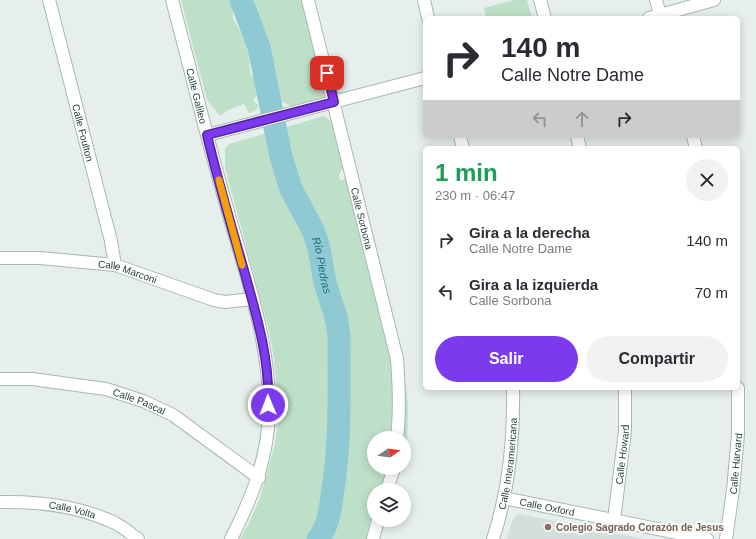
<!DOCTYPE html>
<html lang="es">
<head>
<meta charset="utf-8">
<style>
	body { margin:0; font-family:Arial,sans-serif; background:#f2f2f3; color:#2b2b33; height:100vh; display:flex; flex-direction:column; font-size:15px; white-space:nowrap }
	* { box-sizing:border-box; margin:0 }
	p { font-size:13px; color:#7c7c81 }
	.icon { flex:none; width:22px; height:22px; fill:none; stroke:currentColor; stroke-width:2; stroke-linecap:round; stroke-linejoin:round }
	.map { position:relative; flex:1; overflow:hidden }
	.details { position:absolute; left:423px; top:146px; width:317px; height:244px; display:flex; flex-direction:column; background:#fff; border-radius:6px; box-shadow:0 2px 10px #0003 }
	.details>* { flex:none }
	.hud { position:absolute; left:423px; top:16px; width:317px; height:122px; border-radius:6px; box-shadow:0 2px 10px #0003; background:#fff; color:#2b2b33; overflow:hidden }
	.needle { width:26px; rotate:77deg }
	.buttons { position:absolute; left:367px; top:431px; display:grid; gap:8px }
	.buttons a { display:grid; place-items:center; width:44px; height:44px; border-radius:50%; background:#fff; box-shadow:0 2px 10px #0003; font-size:20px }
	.pin { position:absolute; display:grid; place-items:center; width:34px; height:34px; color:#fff; margin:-17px; border-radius:8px; box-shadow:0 2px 6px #0006 }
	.me { position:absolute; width:44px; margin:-22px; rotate:359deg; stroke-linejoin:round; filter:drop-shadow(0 0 3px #0008) }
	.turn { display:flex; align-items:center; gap:14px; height:84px; padding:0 12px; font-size:18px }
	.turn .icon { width:52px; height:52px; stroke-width:2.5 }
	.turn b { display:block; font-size:28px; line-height:34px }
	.lanes { display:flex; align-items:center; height:38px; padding:0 12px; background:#0003; justify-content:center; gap:20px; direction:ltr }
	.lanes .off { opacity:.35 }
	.round { display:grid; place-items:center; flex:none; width:42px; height:42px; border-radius:21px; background:#f2f2f3 }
	.summary { display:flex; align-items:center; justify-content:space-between; height:68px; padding:0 12px }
	h1 { font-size:24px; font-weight:700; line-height:30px; color:#1e9e55 }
	.button { display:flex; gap:8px; margin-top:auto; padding:8px 12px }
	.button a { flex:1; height:46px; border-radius:24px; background:#7c3aed; color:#fff; font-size:16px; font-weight:700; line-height:46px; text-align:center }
	.button a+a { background:#f2f2f3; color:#2b2b33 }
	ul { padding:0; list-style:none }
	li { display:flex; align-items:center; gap:12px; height:52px; padding:0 12px }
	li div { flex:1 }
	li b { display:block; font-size:15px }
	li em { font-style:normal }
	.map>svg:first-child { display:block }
	.built { fill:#d4dfda }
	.green { fill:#bfe0c8 }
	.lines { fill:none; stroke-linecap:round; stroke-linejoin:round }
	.river { stroke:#8ec9d4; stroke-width:23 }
	.street-casing { stroke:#a8b8b2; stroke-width:14 }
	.street { stroke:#fff; stroke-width:12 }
	.route-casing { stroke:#51269a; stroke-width:10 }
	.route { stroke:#7c3aed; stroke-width:7 }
	.slow { stroke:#f59e0b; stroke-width:7 }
	.education-dot { fill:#8d6e63; stroke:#f7fbf9; stroke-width:1.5 }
	.labels { text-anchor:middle; stroke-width:4; stroke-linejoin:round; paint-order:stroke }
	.street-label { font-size:10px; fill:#24423a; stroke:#f7fbf9 }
	.education-label { font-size:10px; font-weight:bold; fill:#785e54; stroke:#f7fbf9; text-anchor:start }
	.water-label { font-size:11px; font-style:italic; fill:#1c6f80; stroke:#f7fbf9 }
</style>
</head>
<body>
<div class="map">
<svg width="756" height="539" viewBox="0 0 756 539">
	<rect width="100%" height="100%" fill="#e6efeb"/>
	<polygon class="built" points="517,514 520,514 644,539 507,539 512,521"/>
	<g class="green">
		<polygon points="181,0 233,0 233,19 241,32 249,42 251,51 249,57 250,73 259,85 257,95 253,100 258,105 257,110 249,113 244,104 228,110 220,116 207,100"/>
		<polygon points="248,0 306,0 329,99 295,108 278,100 271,88 269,79 268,55 266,42 256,14"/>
		<polygon points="514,0 527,0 532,18 486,18 484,8"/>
		<polygon points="324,116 332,122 344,166 339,175 340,181 344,179 346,175 406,383 408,407 407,453 404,460 404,438 374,438 374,468 396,468 385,490 374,490 374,520 368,539 240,539 249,523 260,498 275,444 279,414 274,359 269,331 225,168 225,148 229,144"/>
	</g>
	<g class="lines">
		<path class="river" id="s1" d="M241 0 259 47 281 157 291 189 313 230 319 248 325 283 336 317 339 335C339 389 341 443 332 496 330 511 328 527 318 539"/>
		<defs>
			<g id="street">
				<path id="s2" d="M49 0 111 241 115 265"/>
				<path id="s3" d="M172 0C190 67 206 135 225 201 245 274 275 352 268 428 264 469 249 503 231 539"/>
				<path id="s4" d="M308 0 397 359C399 385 400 412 397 438"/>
				<polyline points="424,0 428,18"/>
				<polyline points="540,0 545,18"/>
				<polyline points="656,0 661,18"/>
				<polyline points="649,18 714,0"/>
				<polyline points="207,135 425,78"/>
				<polyline points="460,136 463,148"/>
				<polyline points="577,136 580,148"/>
				<polyline points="693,136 696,148"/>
				<path id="s5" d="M0 258H40L115 265 214 300 225 302 252 299"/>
				<path id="s6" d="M0 379H32L106 389 143 401 173 415 259 478"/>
				<polyline points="387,490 394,468"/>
				<path id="s7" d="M504 498 707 539"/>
				<path id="s8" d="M0 502C39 501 79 506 115 523 123 527 131 534 138 539"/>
				<path id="s9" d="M614 520 625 431V388"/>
				<polyline points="373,539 378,520"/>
				<path id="s10" d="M493 539C509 490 514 439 513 388"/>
				<path id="s11" d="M726 539 733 490 738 435V388"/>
			</g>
		</defs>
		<use href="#street" class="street-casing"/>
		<use href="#street" class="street"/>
	</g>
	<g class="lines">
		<defs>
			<path id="route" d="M268 405C270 360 257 317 245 274 232 228 218 182 207 135L334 102 327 73"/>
		</defs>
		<use href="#route" class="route-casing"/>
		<use href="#route" class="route"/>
		<polyline class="slow" points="219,180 242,265"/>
	</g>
	<circle class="education-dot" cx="548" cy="527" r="4"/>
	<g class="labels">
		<g class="street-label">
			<text dy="4" stroke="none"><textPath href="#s3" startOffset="99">Calle Galileo</textPath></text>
			<text dy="4" stroke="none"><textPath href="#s2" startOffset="137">Calle Foulton</textPath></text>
			<text dy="4" stroke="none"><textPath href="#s4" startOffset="225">Calle Sorbona</textPath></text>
			<text dy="4" stroke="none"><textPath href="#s5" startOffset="129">Calle Marconi</textPath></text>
			<text dy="4" stroke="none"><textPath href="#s6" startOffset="142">Calle Pascal</textPath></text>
			<text dy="4" stroke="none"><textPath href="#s9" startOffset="66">Calle Howard</textPath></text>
			<text dy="4" stroke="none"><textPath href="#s10" startOffset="77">Calle Interamericana</textPath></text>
			<text dy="4" stroke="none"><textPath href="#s11" startOffset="76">Calle Harvard</textPath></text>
			<text dy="4" stroke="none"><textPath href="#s7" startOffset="44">Calle Oxford</textPath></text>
			<text dy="4" stroke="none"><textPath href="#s8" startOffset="73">Calle Volta</textPath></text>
		</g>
		<g class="education-label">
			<text x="556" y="531">Colegio Sagrado Corazón de Jesus</text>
		</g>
		<g class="water-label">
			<text dy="4" stroke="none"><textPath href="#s1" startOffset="279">Río Piedras</textPath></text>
		</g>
	</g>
</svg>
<div class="buttons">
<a><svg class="needle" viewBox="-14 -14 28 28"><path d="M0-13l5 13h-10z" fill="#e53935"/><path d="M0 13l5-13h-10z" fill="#7c7c81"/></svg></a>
<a><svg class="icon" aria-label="layers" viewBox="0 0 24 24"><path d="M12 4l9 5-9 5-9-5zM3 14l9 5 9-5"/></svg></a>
</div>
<div class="pin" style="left:327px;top:73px;background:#d93025"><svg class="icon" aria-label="arrive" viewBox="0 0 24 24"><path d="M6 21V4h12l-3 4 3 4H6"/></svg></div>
<svg class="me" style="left:268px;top:405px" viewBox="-20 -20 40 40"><circle r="17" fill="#7c3aed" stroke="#fff" stroke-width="3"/><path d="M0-11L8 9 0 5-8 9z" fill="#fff"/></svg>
<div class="hud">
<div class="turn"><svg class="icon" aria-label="right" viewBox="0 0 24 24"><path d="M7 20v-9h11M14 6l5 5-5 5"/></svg><div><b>140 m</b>Calle Notre Dame</div></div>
<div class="lanes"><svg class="icon off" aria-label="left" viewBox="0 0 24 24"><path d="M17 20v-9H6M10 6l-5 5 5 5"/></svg><svg class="icon off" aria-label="ahead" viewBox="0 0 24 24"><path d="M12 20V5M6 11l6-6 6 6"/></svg><svg class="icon" aria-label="right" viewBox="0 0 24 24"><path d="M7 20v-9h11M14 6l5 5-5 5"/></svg></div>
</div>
<section class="details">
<div class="summary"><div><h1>1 min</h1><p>230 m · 06:47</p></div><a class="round"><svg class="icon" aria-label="close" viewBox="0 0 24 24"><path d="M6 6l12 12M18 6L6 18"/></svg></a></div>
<ul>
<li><svg class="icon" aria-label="right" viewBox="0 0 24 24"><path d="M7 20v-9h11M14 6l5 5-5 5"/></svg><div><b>Gira a la derecha</b><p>Calle Notre Dame</p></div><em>140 m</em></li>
<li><svg class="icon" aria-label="left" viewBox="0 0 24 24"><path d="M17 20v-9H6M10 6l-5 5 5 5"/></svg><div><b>Gira a la izquierda</b><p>Calle Sorbona</p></div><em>70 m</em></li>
</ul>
<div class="button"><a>Salir</a><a>Compartir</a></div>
</section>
</div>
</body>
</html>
